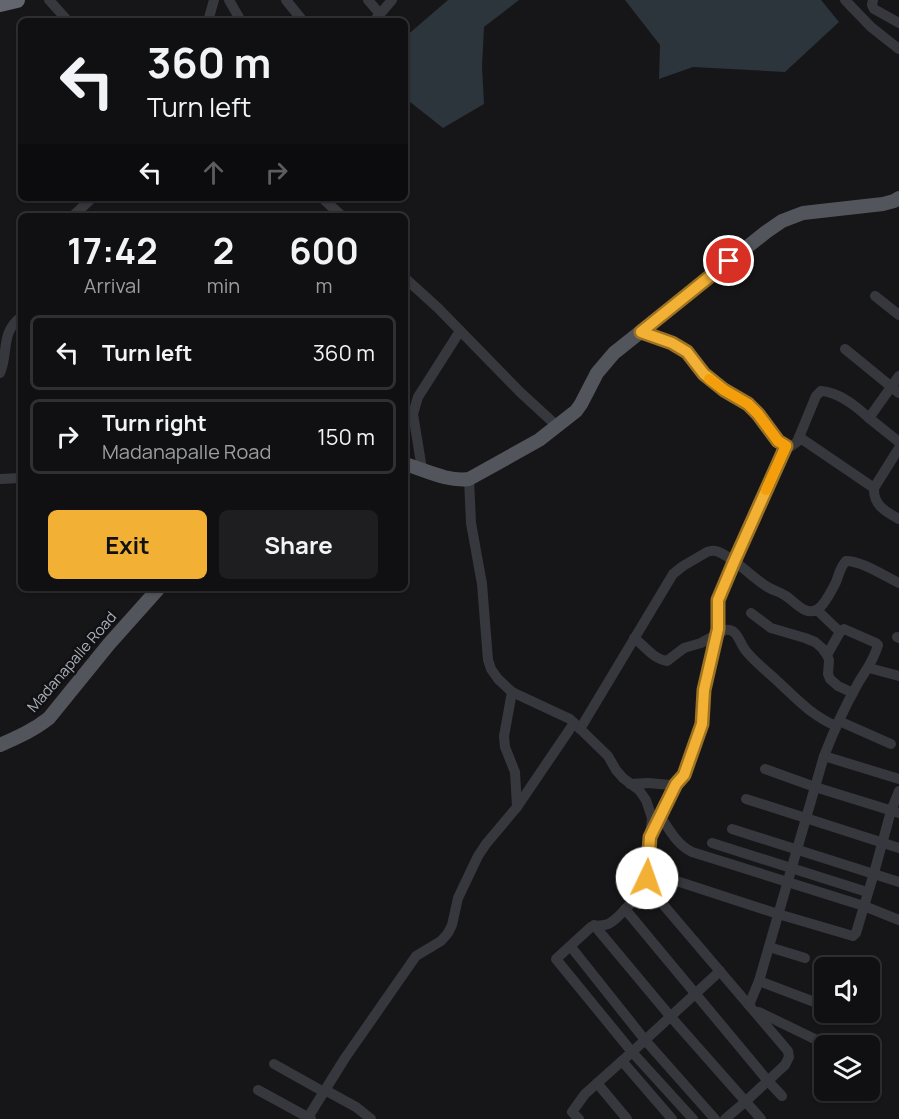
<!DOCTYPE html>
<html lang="en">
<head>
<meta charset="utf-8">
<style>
	body { margin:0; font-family:Manrope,sans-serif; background:#1e1e20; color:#f1f3f6; height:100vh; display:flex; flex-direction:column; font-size:22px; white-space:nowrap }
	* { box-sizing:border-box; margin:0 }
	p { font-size:20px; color:#9c9d9f }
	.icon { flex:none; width:33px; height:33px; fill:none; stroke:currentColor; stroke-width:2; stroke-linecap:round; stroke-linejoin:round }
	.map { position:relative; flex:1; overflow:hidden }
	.drawer { position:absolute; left:18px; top:213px; width:390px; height:378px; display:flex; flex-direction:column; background:#101012; border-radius:9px; box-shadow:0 2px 4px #0004,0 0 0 2px #303032 }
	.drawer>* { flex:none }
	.hud { position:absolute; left:18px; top:18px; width:390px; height:183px; border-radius:9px; box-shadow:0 2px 4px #0004,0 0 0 2px #303032; background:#101012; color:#f1f3f6; overflow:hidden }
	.fabs { position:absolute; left:814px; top:957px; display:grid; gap:12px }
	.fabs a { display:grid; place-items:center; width:66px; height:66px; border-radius:9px; background:#101012; box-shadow:0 2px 4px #0004,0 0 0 2px #303032; font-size:30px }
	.pin { position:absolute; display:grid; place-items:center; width:51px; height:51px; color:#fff; margin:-26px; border:3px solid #fff; border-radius:50%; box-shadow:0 2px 6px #0007 }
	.me { position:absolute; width:66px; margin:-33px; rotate:3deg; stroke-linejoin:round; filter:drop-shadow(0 0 4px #0008) }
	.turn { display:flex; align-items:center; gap:21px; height:126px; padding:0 30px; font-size:27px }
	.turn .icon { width:78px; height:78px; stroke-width:2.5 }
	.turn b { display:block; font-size:42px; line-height:51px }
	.lanes { display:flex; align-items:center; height:57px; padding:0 30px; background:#0003; justify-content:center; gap:30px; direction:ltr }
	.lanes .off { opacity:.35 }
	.eta { display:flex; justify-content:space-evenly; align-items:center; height:102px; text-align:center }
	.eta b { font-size:36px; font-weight:700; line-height:42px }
	.primary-button { display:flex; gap:12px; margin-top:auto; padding:12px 30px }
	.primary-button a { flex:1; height:69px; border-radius:9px; background:#f2b134; color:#111; font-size:24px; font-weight:700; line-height:69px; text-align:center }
	.primary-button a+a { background:#1e1e20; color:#f1f3f6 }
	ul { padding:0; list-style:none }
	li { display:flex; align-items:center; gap:18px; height:75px; margin:0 12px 9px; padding:0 18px; border:3px solid #303032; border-radius:9px }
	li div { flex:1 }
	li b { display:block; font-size:22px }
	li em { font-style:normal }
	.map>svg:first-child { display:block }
	.water { fill:#2c353c }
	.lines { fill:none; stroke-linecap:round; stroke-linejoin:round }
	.minor { stroke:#37383d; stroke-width:10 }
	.major { stroke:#53555c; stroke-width:14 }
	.highway { stroke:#63666e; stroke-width:16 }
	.route-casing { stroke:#9d7322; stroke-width:15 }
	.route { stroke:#f2b134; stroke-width:10 }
	.slow { stroke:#f59e0b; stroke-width:10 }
	.labels { text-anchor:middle; stroke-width:5; stroke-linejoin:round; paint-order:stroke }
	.street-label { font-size:15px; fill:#a8adb8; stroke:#111113 }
</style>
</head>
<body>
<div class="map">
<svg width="899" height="1119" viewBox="0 0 899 1119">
	<rect width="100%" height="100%" fill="#161618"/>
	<g class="water">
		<polygon points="448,0 519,0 484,27 482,67 484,104 443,128 405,98 405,37"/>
		<polygon points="625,0 821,0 839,22 785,72 693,67 659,79 660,45"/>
	</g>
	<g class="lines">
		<g class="minor">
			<polyline points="49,0 68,21"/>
			<polyline points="229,0 241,21"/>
			<polyline points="286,0 303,21"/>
			<polyline points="368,0 380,14"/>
			<polyline points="845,0 871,27 899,49"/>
			<polyline points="873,0 872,5 874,9 899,23"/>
			<polyline points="208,21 214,0"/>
			<polyline points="374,21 392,0"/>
			<polyline points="322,198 342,216"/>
			<polyline points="73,216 92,198"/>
			<polyline points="405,278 438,308 520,392 557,426"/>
			<polyline points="875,296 899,315"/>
			<path d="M641 332 673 343 680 347 687 352 704 374 724 390 748 404 758 413 778 441 783 445 790 447 797 442 816 396 821 391C839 392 856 406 869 418"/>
			<polyline points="845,349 899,393"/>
			<path d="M0 373C9 352 0 333 21 317"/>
			<polyline points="899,376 869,418 899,442"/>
			<polyline points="799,437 874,488"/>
			<path d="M899 448 874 488C873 505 886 512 899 519"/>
			<polyline points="422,469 413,414 418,397 460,331"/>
			<polyline points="0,479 21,478"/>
			<polyline points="469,479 471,523 482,584 488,660 491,669 498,679 512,692 570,719 608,756 616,770 623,778 639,790 646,800 652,818 646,871 649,888 788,1051 789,1057 785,1065 745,1102 725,1119"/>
			<polyline points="817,610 840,632"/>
			<polyline points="751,613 771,628 805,638 815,642 822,648 827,655 829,660 828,674 830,679 838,686 853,693"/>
			<polyline points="897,637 899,638"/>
			<path d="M634 638C645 646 653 659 667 661L684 648 701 643 725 630C738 628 739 643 746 651 754 661 764 669 773 677 795 697 809 714 836 726"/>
			<polyline points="869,668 899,676"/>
			<polyline points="512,692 504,736 505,747 515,772 517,807"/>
			<polyline points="839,721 891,744"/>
			<path d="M580 729 673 574 683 566 707 552C711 551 712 550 716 551 734 557 750 576 766 586 772 590 780 592 786 596 795 602 806 617 818 609 824 605 833 588 836 582 839 575 840 567 846 561 862 561 884 576 899 583"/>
			<polyline points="824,756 899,779"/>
			<polyline points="765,769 815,787 899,813"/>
			<polyline points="630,784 648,783 671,785 676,784 684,775 702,724 704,690 718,629 718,600 734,562 786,446"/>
			<polyline points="746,799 899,848"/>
			<path d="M660 816C669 829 677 845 692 852L864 906 899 920"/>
			<polyline points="658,821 676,784"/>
			<polyline points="732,829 899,882"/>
			<polyline points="712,843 867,892"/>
			<polyline points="646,871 778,914 853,936 856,933 874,873 891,811 899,791"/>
			<path d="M648 882C637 895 624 914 610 923 604 927 597 924 591 927L556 959 632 1052 693 1119"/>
			<polyline points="625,909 768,1081 782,1096"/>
			<polyline points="594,925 670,1016 761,1119"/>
			<polyline points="571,947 645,1040 715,1119"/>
			<polyline points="769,947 805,958"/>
			<polyline points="759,981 825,1006"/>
			<path d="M749 1005 759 981 824 756C833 733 843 710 856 687 864 672 873 663 878 645L876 643 844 629 840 632 827 655"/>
			<polyline points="759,1012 829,1046"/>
			<polyline points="841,1012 862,1020"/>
			<polyline points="622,1061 672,1119"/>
			<polyline points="274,1064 324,1092"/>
			<polyline points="597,1083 627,1119"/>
			<polyline points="258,1090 311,1119"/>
			<polyline points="325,1090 356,1107 371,1119"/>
			<polyline points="307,1119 345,1058 416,956 441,941 448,933 452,925 458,898 478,856 486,844 517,807 574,723"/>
			<polyline points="579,1119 572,1112 585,1094 632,1052 720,971"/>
		</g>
		<g class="major">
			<path d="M405 464C425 470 448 482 469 479L539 440 576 411 581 404 597 373 614 353 766 232 782 221 803 213 883 204 894 201 899 198"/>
			<path d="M0 745C18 737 34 730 49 718L109 644 159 588"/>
		</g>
		<polyline class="highway" points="0,4 17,0"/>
	</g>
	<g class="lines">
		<defs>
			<polyline id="route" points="647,878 650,837 676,784 684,775 702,724 704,690 718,629 718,600 734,562 786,446 778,441 758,414 748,404 724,390 704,374 687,352 672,343 641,332 729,261"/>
		</defs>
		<use href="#route" class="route-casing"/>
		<use href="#route" class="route"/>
		<polyline class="slow" points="709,379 724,390 748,404 758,414 778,441 786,446 766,490"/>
	</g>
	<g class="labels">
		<g class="street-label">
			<text transform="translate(72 662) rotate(-49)" y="5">Madanapalle Road</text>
		</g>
	</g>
</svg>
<div class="fabs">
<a><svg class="icon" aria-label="sound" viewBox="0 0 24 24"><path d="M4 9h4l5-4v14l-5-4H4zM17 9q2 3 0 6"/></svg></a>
<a><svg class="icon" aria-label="layers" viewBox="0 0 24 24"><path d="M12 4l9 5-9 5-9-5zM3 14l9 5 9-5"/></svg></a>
</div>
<div class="pin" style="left:729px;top:261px;background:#d93025"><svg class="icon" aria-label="arrive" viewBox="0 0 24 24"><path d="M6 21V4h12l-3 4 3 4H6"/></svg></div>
<svg class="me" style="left:647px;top:878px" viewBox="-20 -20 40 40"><circle r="19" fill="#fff"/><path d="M0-13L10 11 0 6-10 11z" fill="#f2b134"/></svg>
<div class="hud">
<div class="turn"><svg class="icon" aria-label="left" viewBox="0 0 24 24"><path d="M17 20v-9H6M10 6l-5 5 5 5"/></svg><div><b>360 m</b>Turn left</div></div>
<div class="lanes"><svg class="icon" aria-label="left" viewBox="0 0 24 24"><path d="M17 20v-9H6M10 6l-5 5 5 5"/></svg><svg class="icon off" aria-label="ahead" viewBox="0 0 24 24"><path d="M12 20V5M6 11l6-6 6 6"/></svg><svg class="icon off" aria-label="right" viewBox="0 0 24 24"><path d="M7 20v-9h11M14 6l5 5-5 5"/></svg></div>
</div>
<section class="drawer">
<div class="eta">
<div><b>17:42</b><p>Arrival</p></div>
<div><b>2</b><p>min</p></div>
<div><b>600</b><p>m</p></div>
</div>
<ul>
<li><svg class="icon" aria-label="left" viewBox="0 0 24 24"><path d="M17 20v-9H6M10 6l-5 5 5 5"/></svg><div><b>Turn left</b></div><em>360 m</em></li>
<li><svg class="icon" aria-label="right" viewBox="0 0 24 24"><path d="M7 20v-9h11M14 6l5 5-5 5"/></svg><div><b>Turn right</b><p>Madanapalle Road</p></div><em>150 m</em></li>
</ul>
<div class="primary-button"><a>Exit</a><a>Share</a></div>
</section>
</div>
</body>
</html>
